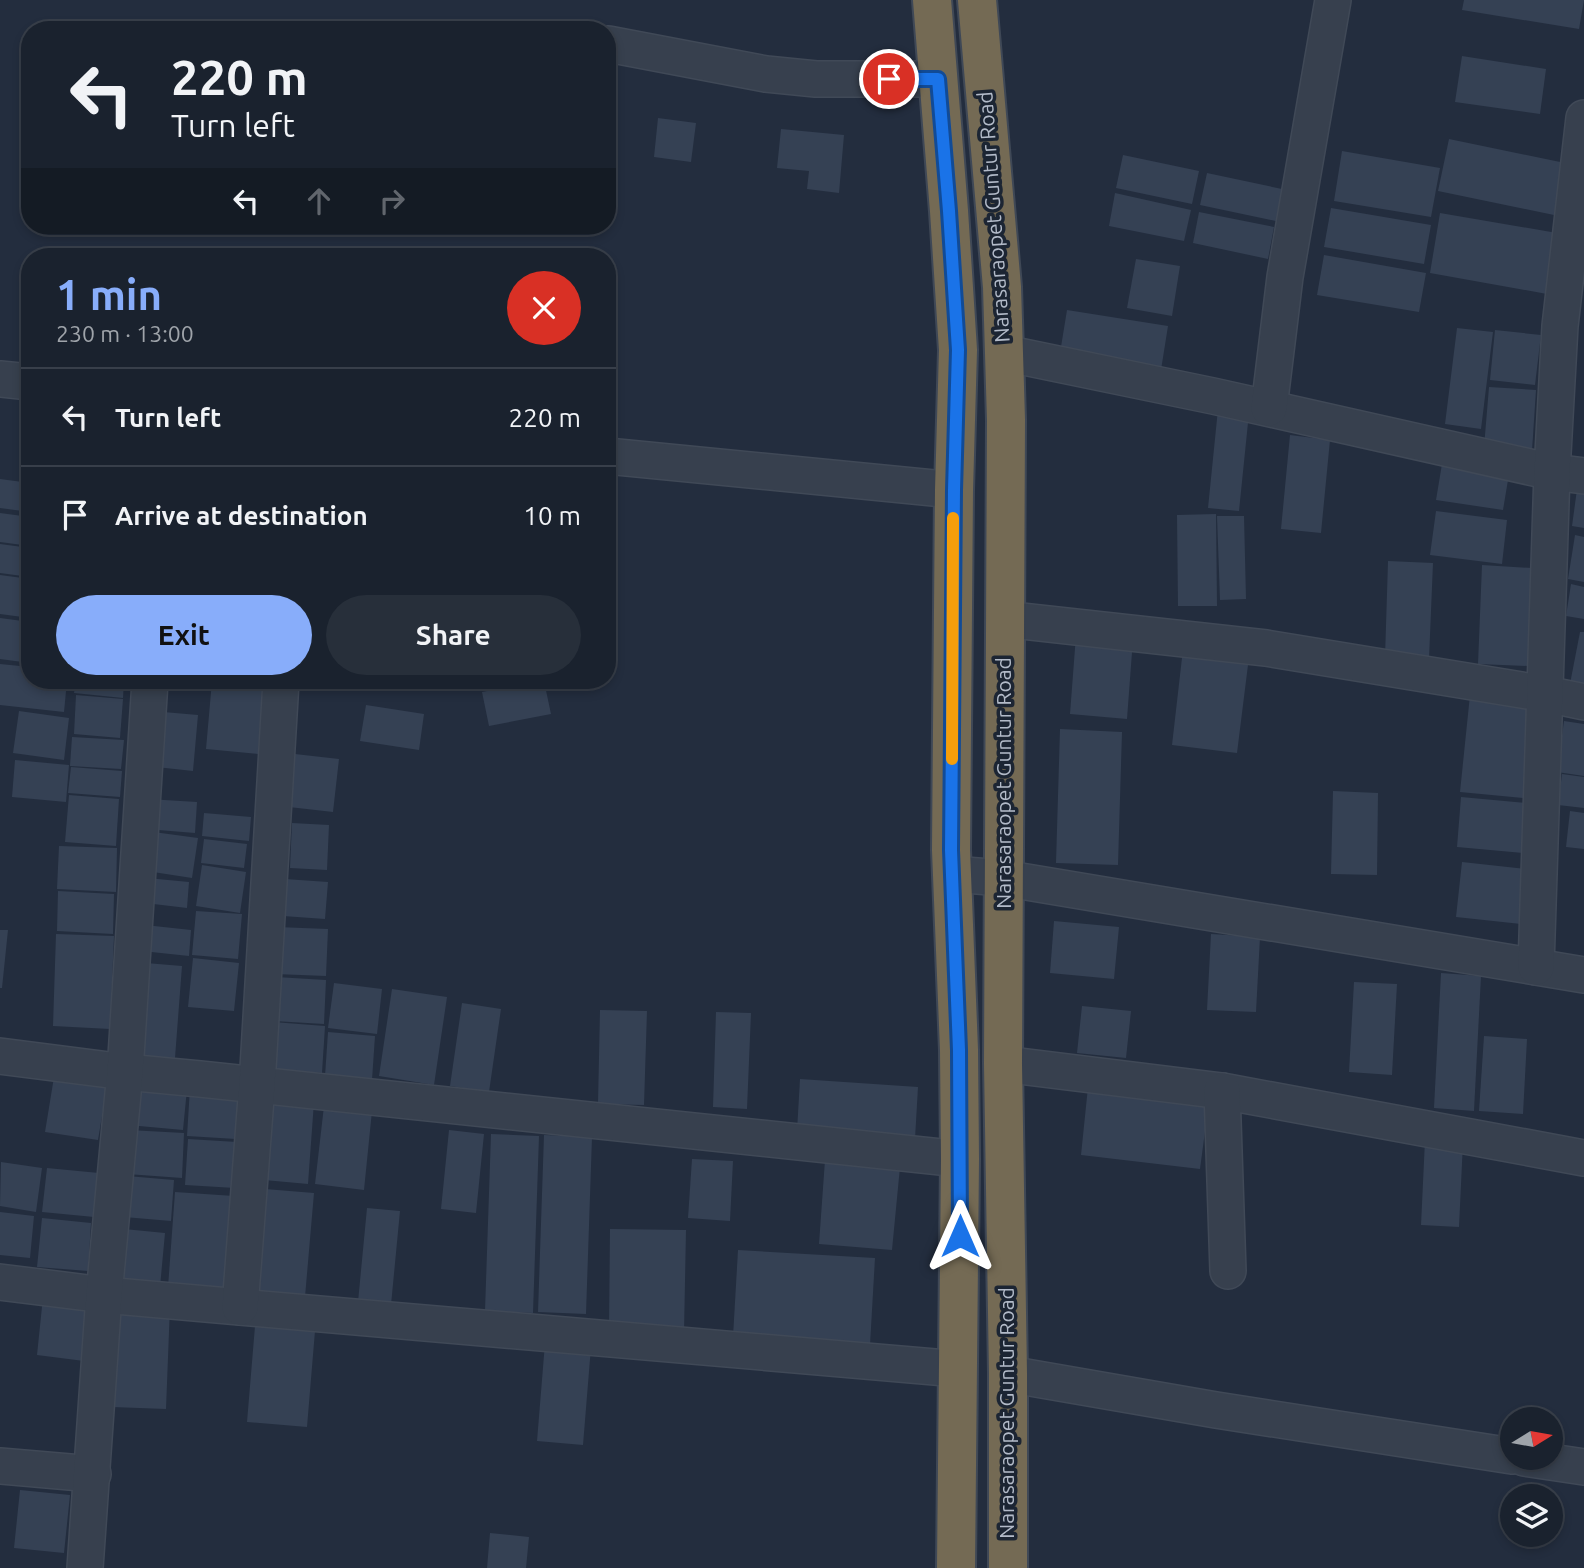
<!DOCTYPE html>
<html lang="en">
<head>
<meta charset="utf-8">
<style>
	body { margin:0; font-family:Ubuntu,sans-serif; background:#272f3a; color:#f1f3f6; height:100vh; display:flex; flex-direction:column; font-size:26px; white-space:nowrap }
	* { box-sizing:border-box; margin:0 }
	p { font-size:23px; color:#9fa4aa }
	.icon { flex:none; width:38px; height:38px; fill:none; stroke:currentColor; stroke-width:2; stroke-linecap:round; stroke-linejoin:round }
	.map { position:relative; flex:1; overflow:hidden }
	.drawer { position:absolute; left:21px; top:248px; width:595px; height:441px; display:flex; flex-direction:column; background:#1a222e; border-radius:28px; box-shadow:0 4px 10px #0003,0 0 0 2px #383f4a }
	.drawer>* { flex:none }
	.hud { position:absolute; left:21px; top:21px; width:595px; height:214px; border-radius:28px; box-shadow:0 4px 10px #0003,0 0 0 2px #383f4a; background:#1a222e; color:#f1f3f6; overflow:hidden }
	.needle { width:46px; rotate:79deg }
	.tools { position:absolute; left:1500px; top:1407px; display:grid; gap:14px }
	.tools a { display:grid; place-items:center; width:63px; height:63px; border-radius:50%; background:#1a222e; box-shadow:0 4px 10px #0003,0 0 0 2px #383f4a; font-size:35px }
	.pin { position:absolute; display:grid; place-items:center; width:60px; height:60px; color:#fff; margin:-30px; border:4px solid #fff; border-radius:50%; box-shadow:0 2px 7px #0007 }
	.me { position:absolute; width:77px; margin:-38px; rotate:0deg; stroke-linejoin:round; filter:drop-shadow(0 0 5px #0008) }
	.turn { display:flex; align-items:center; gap:24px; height:147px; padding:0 35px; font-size:32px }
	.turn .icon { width:91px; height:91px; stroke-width:2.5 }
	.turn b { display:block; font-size:49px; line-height:60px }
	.lanes { display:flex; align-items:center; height:66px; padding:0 35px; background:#0003; justify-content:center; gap:35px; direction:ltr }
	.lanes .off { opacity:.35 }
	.round { display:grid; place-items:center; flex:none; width:74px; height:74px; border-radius:37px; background:#272f3a }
	.summary { display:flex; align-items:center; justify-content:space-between; height:119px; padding:0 35px }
	h1 { font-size:42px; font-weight:700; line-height:52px; color:#88adfa }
	.primary-button { display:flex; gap:14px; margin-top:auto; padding:14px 35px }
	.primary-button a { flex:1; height:80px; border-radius:42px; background:#88adfa; color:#111; font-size:28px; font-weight:700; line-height:80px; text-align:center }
	.primary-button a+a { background:#272f3a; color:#f1f3f6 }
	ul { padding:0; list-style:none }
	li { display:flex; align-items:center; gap:21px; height:98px; padding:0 35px; border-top:2px solid #383f4a }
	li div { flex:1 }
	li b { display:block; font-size:26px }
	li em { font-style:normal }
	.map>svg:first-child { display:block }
	.building { fill:#354154 }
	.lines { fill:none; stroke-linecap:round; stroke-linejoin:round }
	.minor-casing { stroke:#404957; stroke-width:38 }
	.highway-casing { stroke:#3f4856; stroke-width:42 }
	.minor { stroke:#37404e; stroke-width:35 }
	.highway { stroke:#746a54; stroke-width:38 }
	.route-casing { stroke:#114b97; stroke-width:18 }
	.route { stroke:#1a73e8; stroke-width:12 }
	.slow { stroke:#f59e0b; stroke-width:12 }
	.labels { text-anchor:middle; stroke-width:7; stroke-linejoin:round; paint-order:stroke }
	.street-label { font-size:21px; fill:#b3bbc9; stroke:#1c2533 }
</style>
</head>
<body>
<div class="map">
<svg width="1584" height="1568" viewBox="0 0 1584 1568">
	<rect width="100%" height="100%" fill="#232d3e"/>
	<g class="building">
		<polygon points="1464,0 1584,0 1579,29 1462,10"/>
		<polygon points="1462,56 1546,69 1540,114 1455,102"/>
		<polygon points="658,118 696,123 691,162 654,157"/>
		<polygon points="781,129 844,135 839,193 807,189 809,171 777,168"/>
		<polygon points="1449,139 1565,163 1554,215 1438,191"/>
		<polygon points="1342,151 1440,168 1431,217 1334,201"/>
		<polygon points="1123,155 1199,171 1192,204 1116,188"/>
		<polygon points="1207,173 1282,189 1276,221 1200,205"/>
		<polygon points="1115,193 1191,210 1184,241 1109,226"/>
		<polygon points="1331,208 1431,225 1424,264 1324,247"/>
		<polygon points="1199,212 1274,227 1268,259 1193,243"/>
		<polygon points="1440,213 1557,233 1547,294 1430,273"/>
		<polygon points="1324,255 1426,273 1419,312 1317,295"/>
		<polygon points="1136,259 1180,266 1172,316 1127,308"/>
		<polygon points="1067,310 1168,326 1161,370 1060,353"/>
		<polygon points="1457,328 1493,332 1481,429 1445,424"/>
		<polygon points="1495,330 1541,335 1535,385 1490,380"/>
		<polygon points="1489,387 1536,390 1532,451 1484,447"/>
		<polygon points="1218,409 1249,413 1239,511 1208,508"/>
		<polygon points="1290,435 1330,440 1321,533 1281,529"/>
		<polygon points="1442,464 1509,474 1503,510 1436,500"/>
		<polygon points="0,479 30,483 30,512 0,508"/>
		<polygon points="1578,482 1584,483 1584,528 1572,526"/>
		<polygon points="1436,511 1507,520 1502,564 1430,555"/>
		<polygon points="0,513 30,517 30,546 0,542"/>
		<polygon points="1216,514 1217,606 1178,606 1177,515"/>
		<polygon points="1217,516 1244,516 1246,599 1220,600"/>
		<polygon points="1575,535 1584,537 1584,582 1568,579"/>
		<polygon points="0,544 30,548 30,577 0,573"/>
		<polygon points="1388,561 1433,563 1429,659 1385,657"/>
		<polygon points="1482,565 1532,568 1528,666 1478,664"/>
		<polygon points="0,575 30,579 30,618 0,614"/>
		<polygon points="1571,584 1584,587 1584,619 1566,616"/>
		<polygon points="0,618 30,622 30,663 0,659"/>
		<polygon points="1580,632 1584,632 1584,692 1569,689"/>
		<polygon points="1076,635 1133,639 1127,719 1070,714"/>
		<polygon points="1183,649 1249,657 1237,753 1172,745"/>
		<polygon points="0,664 30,667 30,681 67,681 64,712 0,705"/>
		<polygon points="76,681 124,681 123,698 74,693"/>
		<polygon points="212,681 264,681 258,754 206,749"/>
		<polygon points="540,681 544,681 551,714 489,726 482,692"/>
		<polygon points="76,695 123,699 120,738 74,734"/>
		<polygon points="1470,695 1533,702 1523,798 1460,792"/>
		<polygon points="366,705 424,714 419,750 360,741"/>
		<polygon points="19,711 69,718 64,760 13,753"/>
		<polygon points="152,711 198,715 193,771 147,766"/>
		<polygon points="1564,721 1584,724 1584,776 1557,772"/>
		<polygon points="1060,729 1122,732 1118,865 1056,863"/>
		<polygon points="72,737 124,740 121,769 70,766"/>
		<polygon points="295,754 339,759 333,812 289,807"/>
		<polygon points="15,760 69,765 66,802 12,797"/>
		<polygon points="71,767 122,771 120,797 68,793"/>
		<polygon points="1562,774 1584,777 1584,808 1558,805"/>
		<polygon points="1333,791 1378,793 1377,875 1331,874"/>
		<polygon points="69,795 119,799 116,846 65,842"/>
		<polygon points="1461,797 1527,803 1523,853 1457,847"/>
		<polygon points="148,799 197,802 195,833 146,829"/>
		<polygon points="1570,811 1584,813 1584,849 1566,847"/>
		<polygon points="204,813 251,817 249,841 202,836"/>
		<polygon points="292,823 329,825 327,870 290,868"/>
		<polygon points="146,831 198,838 192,878 140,870"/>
		<polygon points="204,839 247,844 244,868 201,863"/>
		<polygon points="59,846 117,848 116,892 57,889"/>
		<polygon points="1462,862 1526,869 1521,924 1456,917"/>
		<polygon points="202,865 246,872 240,913 196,906"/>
		<polygon points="147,878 189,882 187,908 145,903"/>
		<polygon points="285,879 328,882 325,919 283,916"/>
		<polygon points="58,891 114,894 113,934 57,931"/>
		<polygon points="196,911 242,914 238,959 192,955"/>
		<polygon points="1054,921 1119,927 1114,979 1050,973"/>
		<polygon points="145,925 191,930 189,956 142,951"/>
		<polygon points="277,927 328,929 326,976 275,974"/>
		<polygon points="0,930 8,930 2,988 0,988"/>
		<polygon points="56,934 114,936 110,1029 53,1026"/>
		<polygon points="1211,934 1260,937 1256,1012 1207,1010"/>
		<polygon points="193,958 239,963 234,1011 188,1007"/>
		<polygon points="146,963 182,966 175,1058 139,1056"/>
		<polygon points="1441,973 1481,976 1474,1111 1434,1108"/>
		<polygon points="276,977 326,980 324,1024 274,1021"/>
		<polygon points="1354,982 1397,984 1392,1075 1349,1072"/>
		<polygon points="334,983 382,989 377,1034 328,1028"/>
		<polygon points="392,989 447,997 434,1085 379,1076"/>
		<polygon points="462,1003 501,1009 489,1092 450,1086"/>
		<polygon points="1082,1006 1131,1011 1126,1058 1077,1053"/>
		<polygon points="600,1010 647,1011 644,1105 598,1104"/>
		<polygon points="716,1012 751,1013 747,1109 713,1107"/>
		<polygon points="273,1022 325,1026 322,1073 270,1069"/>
		<polygon points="328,1032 375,1036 372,1080 325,1076"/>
		<polygon points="1484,1036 1527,1039 1523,1114 1479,1111"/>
		<polygon points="54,1077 107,1086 98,1140 45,1132"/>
		<polygon points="800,1079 918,1087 915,1139 797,1131"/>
		<polygon points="132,1084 187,1089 183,1130 128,1125"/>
		<polygon points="1088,1087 1209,1101 1200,1169 1081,1155"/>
		<polygon points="190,1088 239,1091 236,1139 187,1136"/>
		<polygon points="270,1099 314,1102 308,1184 264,1180"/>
		<polygon points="324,1106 372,1111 364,1190 315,1184"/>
		<polygon points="129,1130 184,1133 182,1178 127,1174"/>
		<polygon points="449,1130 484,1134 476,1213 441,1209"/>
		<polygon points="491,1134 539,1136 533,1313 485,1311"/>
		<polygon points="544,1135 592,1137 586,1314 538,1312"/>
		<polygon points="188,1139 237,1142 235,1188 185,1185"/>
		<polygon points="1425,1140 1463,1142 1459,1227 1421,1225"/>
		<polygon points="692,1159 733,1161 730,1221 688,1218"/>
		<polygon points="825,1160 900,1167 892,1250 819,1244"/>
		<polygon points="1,1162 42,1168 36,1212 0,1206"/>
		<polygon points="47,1168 99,1173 94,1217 42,1212"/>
		<polygon points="127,1176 174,1180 171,1221 124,1217"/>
		<polygon points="265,1189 314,1193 305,1297 256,1293"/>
		<polygon points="175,1192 234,1196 227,1291 168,1287"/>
		<polygon points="367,1208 400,1211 391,1305 358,1302"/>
		<polygon points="0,1212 34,1216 30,1258 0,1255"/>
		<polygon points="42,1218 91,1223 88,1271 37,1267"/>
		<polygon points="124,1229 165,1233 160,1287 119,1282"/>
		<polygon points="610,1229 686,1230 684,1333 609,1332"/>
		<polygon points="738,1250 875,1258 870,1345 733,1337"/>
		<polygon points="43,1297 90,1301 84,1361 37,1355"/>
		<polygon points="116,1304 170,1306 166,1409 112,1407"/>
		<polygon points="256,1314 316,1319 307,1427 247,1422"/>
		<polygon points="545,1343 591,1347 583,1445 537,1441"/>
		<polygon points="20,1490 70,1495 64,1553 14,1548"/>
		<polygon points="490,1533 529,1537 526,1568 487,1568"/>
	</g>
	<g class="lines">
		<defs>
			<g id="minor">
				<polyline points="608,44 766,74 816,79 938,79"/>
				<polyline points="1004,353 1213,396 1552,472 1584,476"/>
				<polyline points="0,379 30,382"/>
				<polyline points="1269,408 1285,277 1333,0"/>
				<polyline points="607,456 954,490"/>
				<polyline points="1004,619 1266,648 1546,694 1584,702"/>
				<polyline points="952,874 1003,878 1584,975"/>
				<polyline points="1536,967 1552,472 1560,326 1584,118"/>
				<polyline points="0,1056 125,1072 200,1079 960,1159"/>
				<polyline points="1003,1064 1222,1091 1584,1158"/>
				<polyline points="1222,1091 1228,1271"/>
				<polyline points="0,1282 104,1295 240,1307 958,1369"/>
				<polyline points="240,1307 257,1085 281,681"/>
				<polyline points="1008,1374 1216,1410 1512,1456"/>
				<polyline points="1524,1458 1584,1467"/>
				<polyline points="0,1466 93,1474"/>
				<polyline points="85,1568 104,1295 125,1072 150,681"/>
			</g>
			<g id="highway">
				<polyline points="932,0 949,211 958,350 954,490 951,850 959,1050 960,1159 956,1568"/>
				<polyline points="977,0 1002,287 1006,420 1003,1064 1008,1374 1008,1568"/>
			</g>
		</defs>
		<use href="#minor" class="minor-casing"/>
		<use href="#highway" class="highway-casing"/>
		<use href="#minor" class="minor"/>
		<use href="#highway" class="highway"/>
	</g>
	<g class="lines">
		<defs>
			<polyline id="route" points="889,79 938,79 949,211 958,350 954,490 951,850 959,1050 960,1236"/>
		</defs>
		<use href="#route" class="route-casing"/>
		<use href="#route" class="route"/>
		<polyline class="slow" points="952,759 953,518"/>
	</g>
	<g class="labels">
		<g class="street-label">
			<text transform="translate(994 217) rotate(-94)" y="7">Narasaraopet Guntur Road</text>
			<text transform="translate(1004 783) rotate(-90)" y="7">Narasaraopet Guntur Road</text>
			<text transform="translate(1007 1413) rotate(-90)" y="7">Narasaraopet Guntur Road</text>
		</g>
	</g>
</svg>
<div class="tools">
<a><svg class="needle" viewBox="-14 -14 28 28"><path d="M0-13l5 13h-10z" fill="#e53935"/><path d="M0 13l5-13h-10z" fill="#9fa4aa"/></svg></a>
<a><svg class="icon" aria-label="layers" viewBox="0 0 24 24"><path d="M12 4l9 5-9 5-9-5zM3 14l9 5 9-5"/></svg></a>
</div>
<div class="pin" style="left:889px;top:79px;background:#d93025"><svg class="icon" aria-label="arrive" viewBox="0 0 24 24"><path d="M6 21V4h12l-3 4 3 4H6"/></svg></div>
<svg class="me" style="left:960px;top:1236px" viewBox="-20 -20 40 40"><path d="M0-17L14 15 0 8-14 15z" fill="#1a73e8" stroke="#fff" stroke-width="4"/></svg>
<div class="hud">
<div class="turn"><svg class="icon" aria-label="left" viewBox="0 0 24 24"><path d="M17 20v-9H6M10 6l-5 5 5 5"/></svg><div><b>220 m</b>Turn left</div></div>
<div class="lanes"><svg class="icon" aria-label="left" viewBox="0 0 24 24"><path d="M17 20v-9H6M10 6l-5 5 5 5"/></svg><svg class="icon off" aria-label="ahead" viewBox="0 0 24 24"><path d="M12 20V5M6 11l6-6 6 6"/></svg><svg class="icon off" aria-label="right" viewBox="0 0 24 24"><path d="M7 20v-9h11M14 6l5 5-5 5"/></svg></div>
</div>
<section class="drawer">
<div class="summary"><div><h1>1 min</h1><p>230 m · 13:00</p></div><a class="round" style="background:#d93025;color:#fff"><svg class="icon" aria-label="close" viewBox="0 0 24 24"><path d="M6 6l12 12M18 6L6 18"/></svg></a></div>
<ul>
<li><svg class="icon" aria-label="left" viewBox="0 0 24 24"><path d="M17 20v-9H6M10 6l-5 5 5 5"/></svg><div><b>Turn left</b></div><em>220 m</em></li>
<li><svg class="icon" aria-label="arrive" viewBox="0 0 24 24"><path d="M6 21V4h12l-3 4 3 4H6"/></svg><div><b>Arrive at destination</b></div><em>10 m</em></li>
</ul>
<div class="primary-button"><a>Exit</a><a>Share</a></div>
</section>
</div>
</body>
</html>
